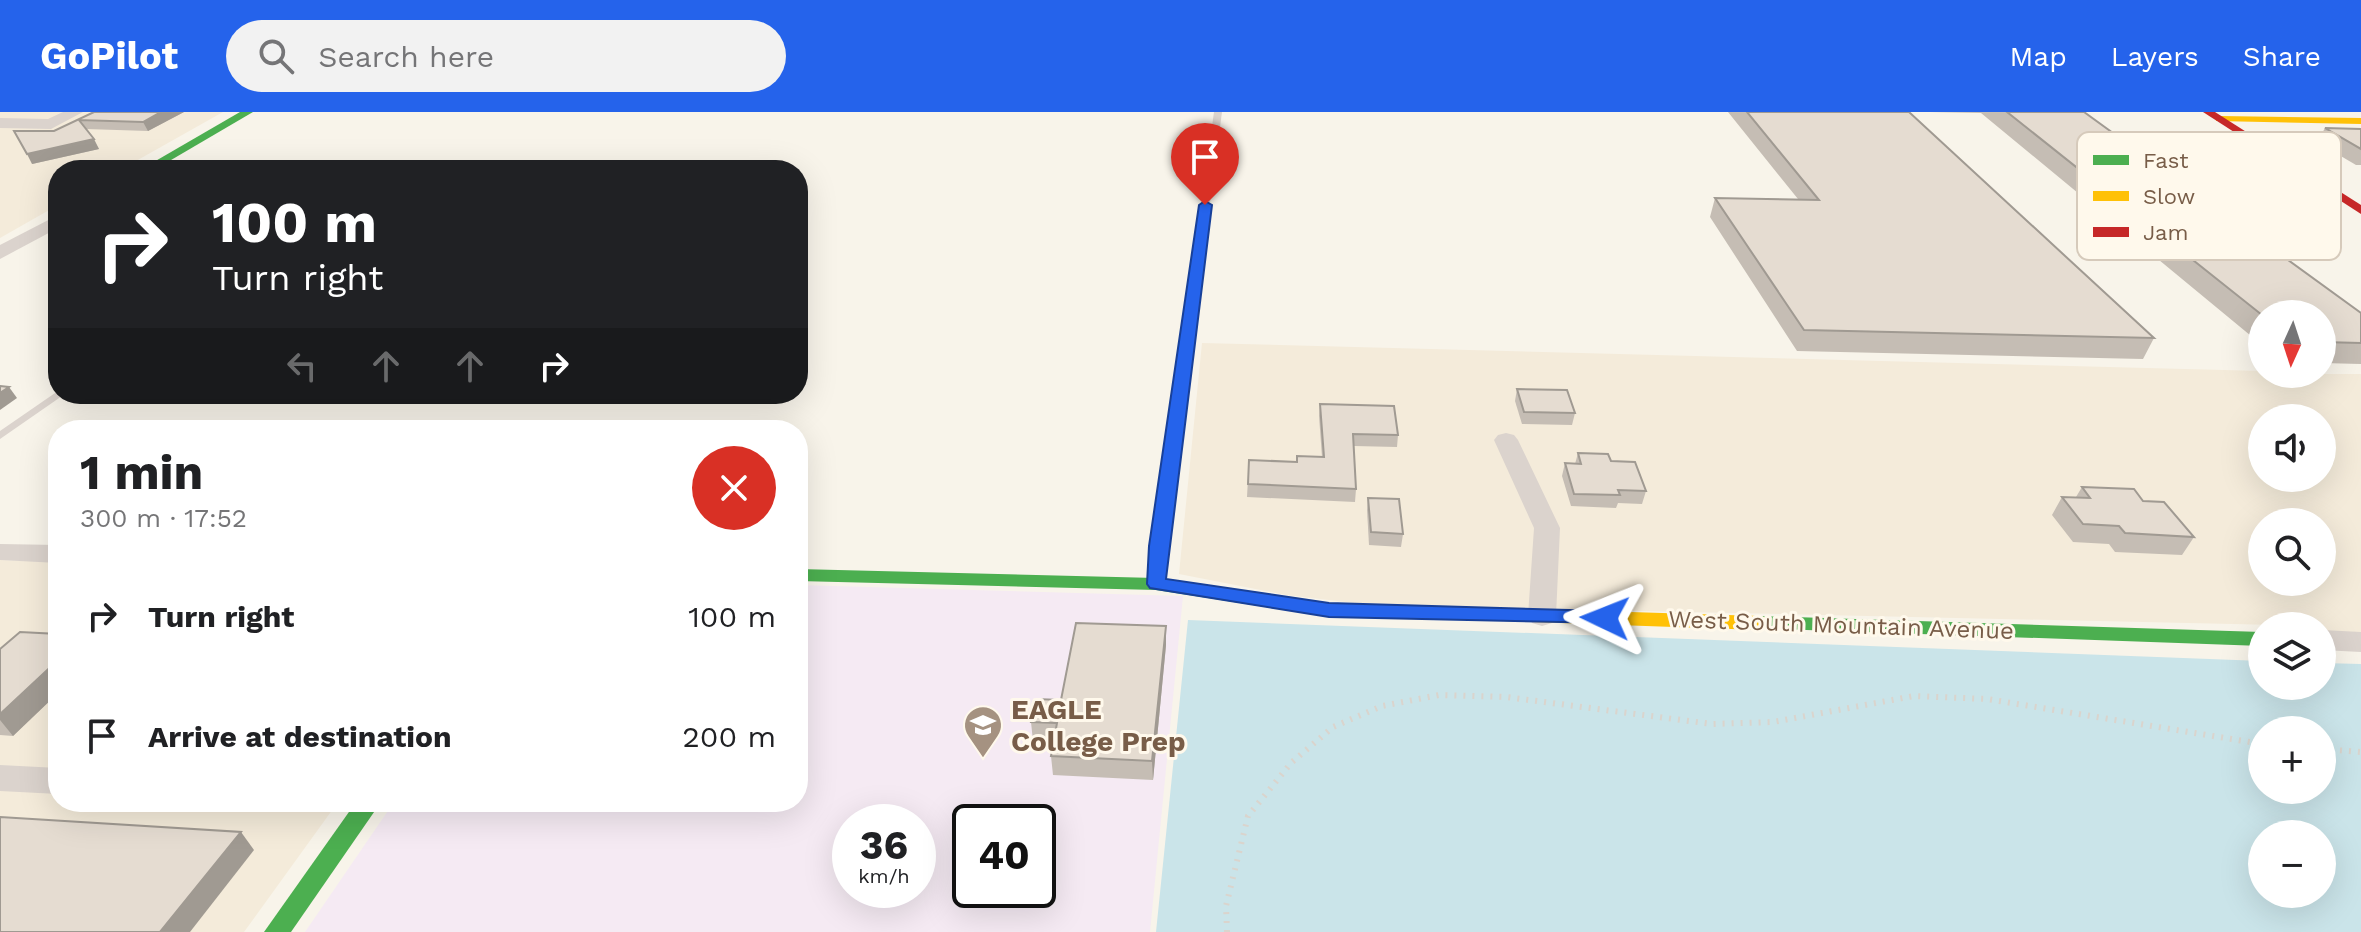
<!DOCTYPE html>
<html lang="en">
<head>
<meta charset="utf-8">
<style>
	body { margin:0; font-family:"Work Sans",sans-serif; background:#f2f2f2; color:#202124; height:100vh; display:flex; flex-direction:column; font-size:30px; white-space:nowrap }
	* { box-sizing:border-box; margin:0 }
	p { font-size:26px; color:#757577 }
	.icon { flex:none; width:44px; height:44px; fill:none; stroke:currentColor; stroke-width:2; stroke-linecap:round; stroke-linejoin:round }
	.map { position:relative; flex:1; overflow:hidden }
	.details { position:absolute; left:48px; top:308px; width:760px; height:392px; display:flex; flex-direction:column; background:#fff; border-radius:32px; box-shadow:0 8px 32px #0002 }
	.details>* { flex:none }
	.top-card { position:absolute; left:48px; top:48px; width:760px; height:244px; border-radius:32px; box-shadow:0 8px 32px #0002; background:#202124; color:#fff; overflow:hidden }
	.needle { width:52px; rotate:183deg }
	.fabs { position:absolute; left:2248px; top:188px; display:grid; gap:16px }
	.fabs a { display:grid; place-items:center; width:88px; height:88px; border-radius:50%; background:#fff; box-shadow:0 8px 32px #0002; font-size:40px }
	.speed { position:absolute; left:832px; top:692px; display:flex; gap:16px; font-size:40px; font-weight:700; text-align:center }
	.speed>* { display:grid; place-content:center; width:104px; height:104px; border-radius:50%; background:#fff; box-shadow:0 8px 32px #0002; line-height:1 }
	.speed small { font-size:20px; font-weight:400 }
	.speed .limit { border:4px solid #111; border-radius:12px; background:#fff; color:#111 }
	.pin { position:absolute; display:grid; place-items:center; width:68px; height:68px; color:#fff; margin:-82px -34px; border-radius:50% 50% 50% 0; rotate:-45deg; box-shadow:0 0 8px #0007 }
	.pin .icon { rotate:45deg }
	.me { position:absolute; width:88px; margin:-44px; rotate:272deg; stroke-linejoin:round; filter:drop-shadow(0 0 6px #0008) }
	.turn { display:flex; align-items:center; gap:28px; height:168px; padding:0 32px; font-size:36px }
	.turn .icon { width:104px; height:104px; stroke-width:2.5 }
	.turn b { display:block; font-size:56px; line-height:68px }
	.lanes { display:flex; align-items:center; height:76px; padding:0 32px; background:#0003; justify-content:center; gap:40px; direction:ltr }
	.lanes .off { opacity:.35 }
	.round { display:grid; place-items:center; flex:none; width:84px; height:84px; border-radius:42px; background:#f2f2f2 }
	.headline { display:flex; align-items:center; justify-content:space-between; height:136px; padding:0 32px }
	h1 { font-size:48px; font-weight:700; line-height:60px }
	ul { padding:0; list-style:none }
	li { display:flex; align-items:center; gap:24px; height:120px; padding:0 32px }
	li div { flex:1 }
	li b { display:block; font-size:30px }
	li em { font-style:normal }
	header { display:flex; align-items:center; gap:48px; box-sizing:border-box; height:112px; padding:0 40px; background:#2563eb; color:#fff }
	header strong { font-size:38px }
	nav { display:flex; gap:44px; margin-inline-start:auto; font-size:28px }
	.search { width:560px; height:72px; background:#f2f2f2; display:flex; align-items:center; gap:20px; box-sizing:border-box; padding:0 28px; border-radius:44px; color:#757577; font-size:30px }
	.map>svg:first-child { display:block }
	.residential { fill:#f4ebda; fill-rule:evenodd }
	.education { fill:#f5eaf3; fill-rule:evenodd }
	.water { fill:#cae4e9; fill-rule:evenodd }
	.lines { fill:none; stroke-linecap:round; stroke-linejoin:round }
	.path { stroke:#dad4cd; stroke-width:6; stroke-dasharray:2 7; stroke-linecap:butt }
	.lane { fill:#dbd3cd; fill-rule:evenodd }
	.street { fill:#dbd3cd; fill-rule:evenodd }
	.fast { fill:#4caf50; fill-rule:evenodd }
	.slow { fill:#ffc107; fill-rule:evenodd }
	.jam { fill:#c62828; fill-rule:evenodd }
	.wall { fill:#c5bdb4 }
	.shaded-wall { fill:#a09a92 }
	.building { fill:#e5dcd1; stroke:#a09a92; stroke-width:2 }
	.route { fill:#2563eb; stroke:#184099; stroke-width:2 }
	.labels { text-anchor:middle; stroke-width:6; stroke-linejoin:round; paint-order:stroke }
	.street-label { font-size:24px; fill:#785d48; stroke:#fff9ec }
	.near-poi-label { font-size:28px; font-weight:bold; fill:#785d48; stroke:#fff9ec; text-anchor:start }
	.key { fill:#fff9ec; stroke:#d6cabb; stroke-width:2 }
	.key-label { font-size:22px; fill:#785d48 }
</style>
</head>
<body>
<header>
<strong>GoPilot</strong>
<div class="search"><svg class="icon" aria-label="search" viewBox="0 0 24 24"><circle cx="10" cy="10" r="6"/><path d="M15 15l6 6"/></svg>Search here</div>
<nav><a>Map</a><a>Layers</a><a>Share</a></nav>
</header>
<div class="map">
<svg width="2361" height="820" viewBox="0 0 2361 820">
	<rect width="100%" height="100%" fill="#f8f4ea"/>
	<g class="residential">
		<polygon points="0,0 223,0 120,58 58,58 58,93 0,126"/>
		<path d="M1202 231 2262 259V262H2361V522L2322 521V514L1371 493 1286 483 1179 462ZM2262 306H2322V366H2262ZM2262 410H2322V470H2262Z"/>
		<polygon points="0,448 58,450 58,690 338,690 244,820 0,820"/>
	</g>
	<path class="education" d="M798 473 1183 484 1150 820H305L394 690H798ZM850 710H918V778H850ZM970 710H1038V778H970Z"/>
	<path class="water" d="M1188 508 2262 549V574H2322V551L2361 552V820H1156ZM2322 618V678H2262V618ZM2322 722V782H2262V722Z"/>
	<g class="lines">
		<g class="path">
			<polyline points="2322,637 2361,640"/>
			<polyline points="1227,820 1226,794 1248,704 1291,651 1333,615 1382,594 1439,583 1506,585 1712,612 1773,610 1914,584 1987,587 2262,632"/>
		</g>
		<g class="lane">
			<polygon points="1214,0 1222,0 1165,434 1162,472 1156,476 1150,472 1153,434"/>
			<polygon points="58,279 58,282 63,282 62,284 0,327 0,319"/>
		</g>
		<g class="street">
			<polygon points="63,0 83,0 51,17 0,16 0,6 48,7"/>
			<polygon points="58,103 58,116 0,147 0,133"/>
			<polygon points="1506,321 1514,323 1518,328 1560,416 1556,504 1552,511 1542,514 1532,511 1528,504 1534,416 1494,328 1498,323"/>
			<polygon points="0,432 58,433 58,451 0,448"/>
			<polygon points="2322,518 2361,520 2361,540 2322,538"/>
			<polygon points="0,653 58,656 58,682 0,679"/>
		</g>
		<g class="fast">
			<polygon points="240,0 253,0 154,58 140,58"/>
			<polygon points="798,457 1156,466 1329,491 1373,494 1376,499 1373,504 1329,505 1156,478 798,469"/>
			<polygon points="1760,504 2262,520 2262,534 1753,516 1750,511 1753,506"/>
			<polygon points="356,690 381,690 291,820 264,820"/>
		</g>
		<g class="slow">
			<polygon points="2220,4 2361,6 2361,12 2216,9 2216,5"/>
			<polygon points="1366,492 1760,504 1767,506 1770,511 1767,516 1760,518 1359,504 1356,499 1359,494"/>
		</g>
		<polygon class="jam" points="2203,0 2215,0 2361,93 2361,102"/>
	</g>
	<g class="wall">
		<polygon points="94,0 184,0 148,19 86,17 99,37 32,52 54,19"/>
		<polygon points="1728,0 1909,0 2154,226 2143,247 1797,239 1710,105 1715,86 1798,87"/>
		<polygon points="1930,0 2084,0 2361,201 2361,252 2322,251 2322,202 2262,202 2262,233 1981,1"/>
		<polygon points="2325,16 2361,17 2361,53 2356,53 2317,30"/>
		<polygon points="1517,277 1575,301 1572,313 1522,312 1515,289"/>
		<polygon points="1320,292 1398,323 1397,335 1354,334 1356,377 1355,390 1247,385 1249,348 1297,350 1322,345 1319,304"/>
		<polygon points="1578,341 1611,349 1646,379 1642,392 1618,391 1616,396 1571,394 1562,364 1565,351 1575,352"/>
		<polygon points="2082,375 2143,389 2194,425 2182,443 2115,440 2109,432 2073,430 2052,403 2062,385 2076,385"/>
		<polygon points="1368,386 1403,422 1401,435 1369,433 1367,398"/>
		<polygon points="58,522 58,581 13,624 0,623 0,537"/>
		<polygon points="1166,533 1153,668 1053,663 1051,644 1054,630 1033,629 1031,610 1061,588"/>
	</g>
	<g class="shaded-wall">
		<polygon points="161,0 184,0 148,19 143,10"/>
		<polygon points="94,27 99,37 32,52 27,42"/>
		<polygon points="9,275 17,286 0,298 0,281"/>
		<polygon points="1166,514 1166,533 1153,668 1152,649"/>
		<polygon points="58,548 58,581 13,624 0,608 0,602"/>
		<polygon points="241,720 254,738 190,820 160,820"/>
	</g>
	<g class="building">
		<polygon points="94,0 161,0 143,10 79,8 94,27 27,42 14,19 54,19"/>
		<polygon points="1747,0 1909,0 2154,226 1804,218 1715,86 1819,88"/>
		<polygon points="2007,0 2084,0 2361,201 2361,231 2322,230 2322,202 2262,202 2262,203"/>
		<polygon points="2325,16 2361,17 2361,37"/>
		<polygon points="0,274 9,275 0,281"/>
		<polygon points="1517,277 1567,278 1575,301 1524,300"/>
		<polygon points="1320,292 1394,294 1398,323 1353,322 1356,377 1248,372 1249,348 1297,350 1297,344 1324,345"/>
		<polygon points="1578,341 1608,342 1611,349 1635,350 1646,379 1618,378 1620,383 1574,382 1565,351 1581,352"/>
		<polygon points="2082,375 2134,377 2143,389 2164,390 2194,425 2125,421 2119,414 2083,412 2062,385 2090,386"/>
		<polygon points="1368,386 1399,387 1403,422 1371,420"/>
		<polygon points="1076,511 1166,514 1152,649 1051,644 1057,611 1031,610 1036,587 1061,588"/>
		<polygon points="20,520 58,522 58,548 0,602 0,537"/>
		<polygon points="0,705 241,720 160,820 0,820"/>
	</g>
	<polygon class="route" points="1205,89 1212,93 1166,467 1329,491 1605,499 1612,501 1615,506 1612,511 1329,505 1150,476 1147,472 1149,434 1199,93"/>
	<defs>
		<symbol id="school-pin" viewBox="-11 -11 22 30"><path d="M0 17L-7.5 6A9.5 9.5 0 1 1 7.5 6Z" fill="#a59281" stroke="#fff9ec"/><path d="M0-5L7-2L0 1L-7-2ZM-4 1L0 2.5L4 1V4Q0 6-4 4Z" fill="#fff"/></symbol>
	</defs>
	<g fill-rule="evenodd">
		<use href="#school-pin" x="961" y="591" width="44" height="60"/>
	</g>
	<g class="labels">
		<g class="street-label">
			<text transform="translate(1841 513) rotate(2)" y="8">West South Mountain Avenue</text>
		</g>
		<g class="near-poi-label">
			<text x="1011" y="607">EAGLE<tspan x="1011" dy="32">College Prep</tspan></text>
		</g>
	</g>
	<rect x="2077" y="20" width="264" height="128" rx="12" class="key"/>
	<rect x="2093" y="43" width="36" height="10" fill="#4caf50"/>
	<rect x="2093" y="79" width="36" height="10" fill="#ffc107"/>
	<rect x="2093" y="115" width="36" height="10" fill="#c62828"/>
	<g class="key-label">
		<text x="2143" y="56">Fast</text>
		<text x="2143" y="92">Slow</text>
		<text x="2143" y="128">Jam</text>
	</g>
</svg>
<div class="fabs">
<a><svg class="needle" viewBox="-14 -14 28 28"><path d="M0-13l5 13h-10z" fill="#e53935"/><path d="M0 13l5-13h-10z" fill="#757577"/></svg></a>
<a><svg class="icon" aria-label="sound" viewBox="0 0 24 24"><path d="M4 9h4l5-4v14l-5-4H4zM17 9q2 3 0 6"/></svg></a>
<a><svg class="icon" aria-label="search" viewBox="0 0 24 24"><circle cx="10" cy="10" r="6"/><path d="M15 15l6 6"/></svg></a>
<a><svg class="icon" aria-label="layers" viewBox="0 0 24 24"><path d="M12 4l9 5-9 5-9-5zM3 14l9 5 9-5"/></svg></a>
<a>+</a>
<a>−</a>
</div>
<div class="speed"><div>36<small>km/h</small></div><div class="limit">40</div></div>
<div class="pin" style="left:1205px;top:93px;background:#d93025"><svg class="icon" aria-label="arrive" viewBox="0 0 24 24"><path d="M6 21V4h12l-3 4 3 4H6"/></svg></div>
<svg class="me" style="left:1605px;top:506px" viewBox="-20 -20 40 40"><path d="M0-17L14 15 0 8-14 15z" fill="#2563eb" stroke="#fff" stroke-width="4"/></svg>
<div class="top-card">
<div class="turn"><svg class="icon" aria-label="right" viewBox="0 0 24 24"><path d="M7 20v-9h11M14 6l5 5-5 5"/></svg><div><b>100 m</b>Turn right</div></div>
<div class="lanes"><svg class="icon off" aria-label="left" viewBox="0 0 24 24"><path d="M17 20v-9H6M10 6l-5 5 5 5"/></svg><svg class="icon off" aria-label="ahead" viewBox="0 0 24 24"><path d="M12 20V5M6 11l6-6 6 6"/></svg><svg class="icon off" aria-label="ahead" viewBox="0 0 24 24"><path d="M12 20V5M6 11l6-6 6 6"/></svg><svg class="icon" aria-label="right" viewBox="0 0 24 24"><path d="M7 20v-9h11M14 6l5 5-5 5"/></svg></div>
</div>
<section class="details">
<div class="headline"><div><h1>1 min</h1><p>300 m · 17:52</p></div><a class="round" style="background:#d93025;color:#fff"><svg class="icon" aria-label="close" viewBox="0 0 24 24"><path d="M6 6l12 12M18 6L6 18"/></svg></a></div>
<ul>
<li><svg class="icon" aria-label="right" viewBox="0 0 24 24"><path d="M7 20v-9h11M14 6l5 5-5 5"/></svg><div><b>Turn right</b></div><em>100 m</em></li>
<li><svg class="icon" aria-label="arrive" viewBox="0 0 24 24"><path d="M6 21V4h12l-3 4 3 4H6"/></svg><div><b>Arrive at destination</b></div><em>200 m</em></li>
</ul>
</section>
</div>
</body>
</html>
